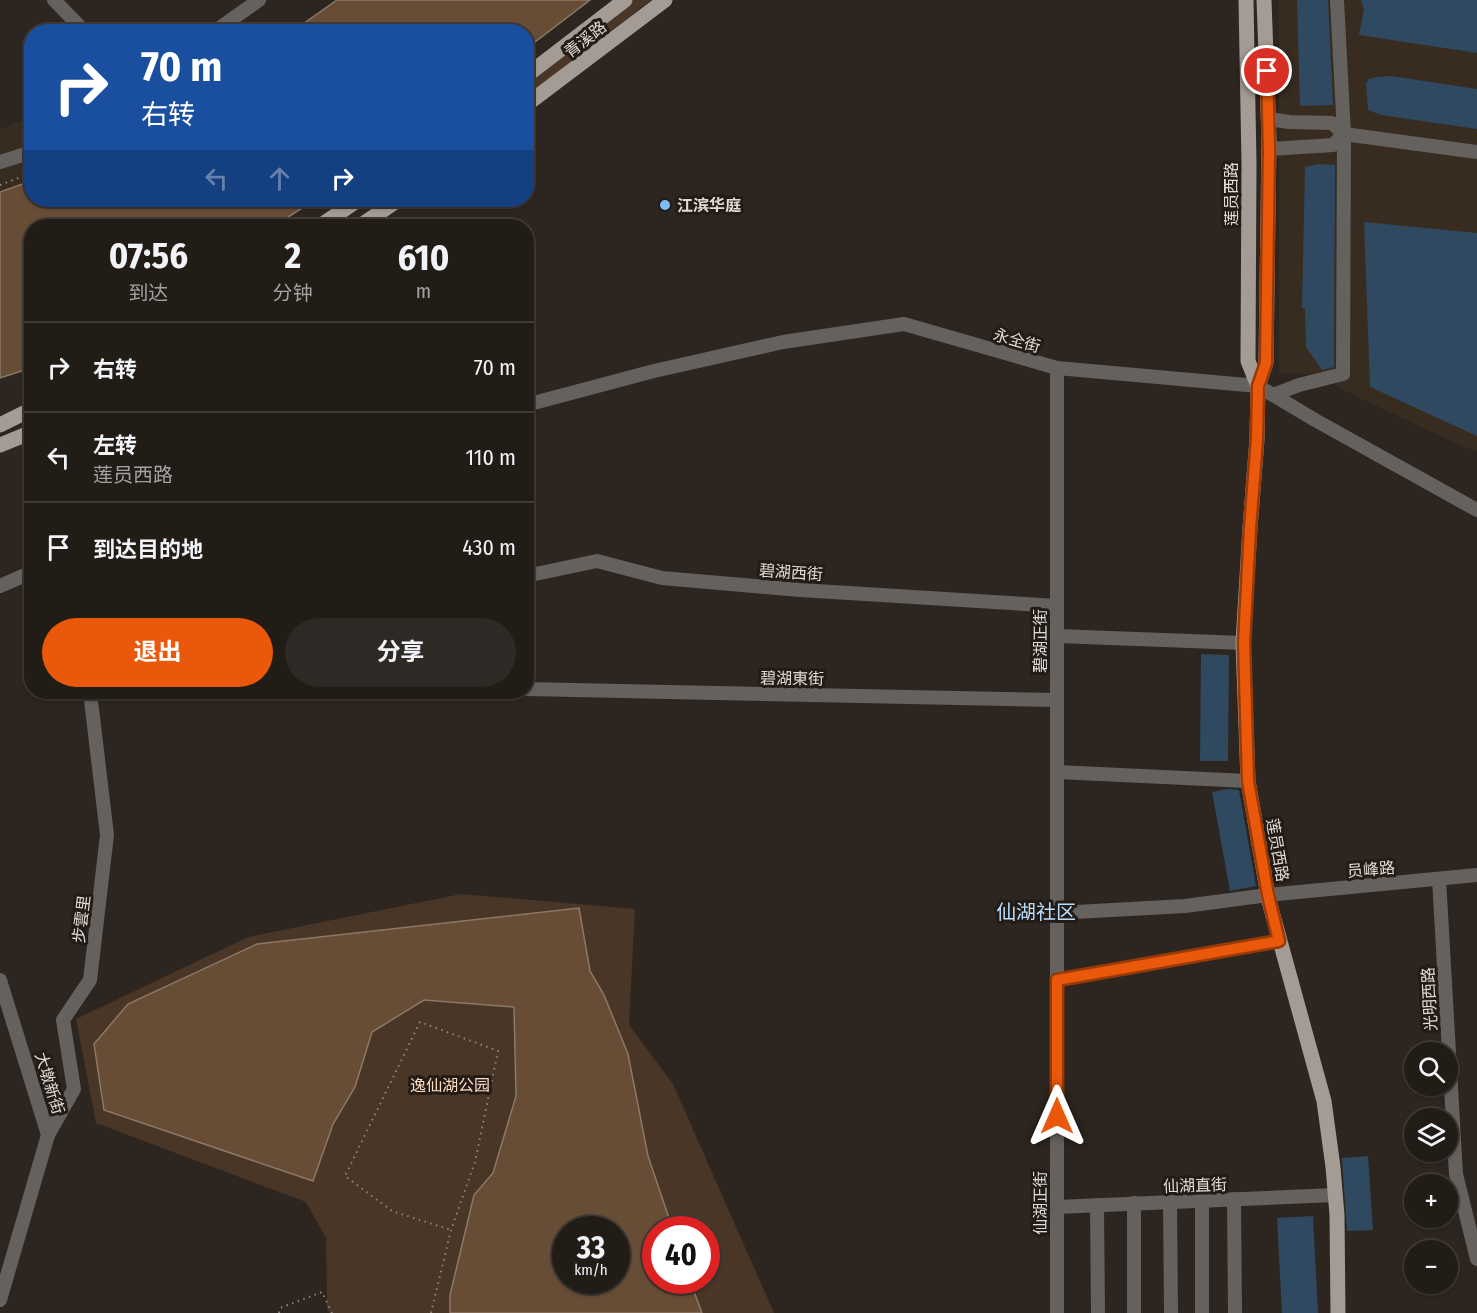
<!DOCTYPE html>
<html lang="zh">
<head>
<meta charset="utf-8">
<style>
	body { margin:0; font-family:"Fira Sans Condensed","Noto Sans SC",sans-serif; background:#2e2924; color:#f1f3f6; height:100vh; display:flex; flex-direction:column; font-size:22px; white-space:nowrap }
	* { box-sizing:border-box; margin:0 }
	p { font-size:20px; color:#a2a1a1 }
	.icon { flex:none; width:33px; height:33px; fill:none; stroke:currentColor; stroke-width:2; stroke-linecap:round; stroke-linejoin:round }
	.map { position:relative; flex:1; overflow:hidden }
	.sheet { position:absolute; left:24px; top:219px; width:510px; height:480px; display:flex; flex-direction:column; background:#221c17; border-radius:24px; box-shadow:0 2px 4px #0004,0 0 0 2px #3f3a36 }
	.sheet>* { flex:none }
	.guide { position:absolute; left:24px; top:24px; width:510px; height:183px; border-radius:24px; box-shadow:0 2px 4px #0004,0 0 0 2px #3f3a36; background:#1a4fa0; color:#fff; overflow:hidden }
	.fabs { position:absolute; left:1404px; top:1042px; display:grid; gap:12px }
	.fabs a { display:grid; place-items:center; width:54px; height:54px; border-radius:50%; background:#221c17; box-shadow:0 2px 4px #0004,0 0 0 2px #3f3a36; font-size:30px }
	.speed { position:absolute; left:552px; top:1216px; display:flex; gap:12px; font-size:30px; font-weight:700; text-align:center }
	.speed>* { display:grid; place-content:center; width:78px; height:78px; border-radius:50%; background:#221c17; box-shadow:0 2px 4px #0004,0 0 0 2px #3f3a36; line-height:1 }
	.speed small { font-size:15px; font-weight:400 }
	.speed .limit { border:9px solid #d22; background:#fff; color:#111 }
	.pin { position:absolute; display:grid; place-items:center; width:51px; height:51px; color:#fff; margin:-26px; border:3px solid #fff; border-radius:50%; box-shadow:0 2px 6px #0007 }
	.me { position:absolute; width:66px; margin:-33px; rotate:0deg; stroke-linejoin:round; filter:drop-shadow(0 0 4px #0008) }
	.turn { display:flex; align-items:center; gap:21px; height:126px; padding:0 18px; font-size:27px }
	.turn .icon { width:78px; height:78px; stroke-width:2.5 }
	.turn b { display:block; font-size:42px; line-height:51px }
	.lanes { display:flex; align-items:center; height:57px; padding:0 18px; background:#0003; justify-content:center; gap:30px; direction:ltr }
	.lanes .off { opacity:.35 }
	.eta { display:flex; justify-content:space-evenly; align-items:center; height:102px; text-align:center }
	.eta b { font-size:36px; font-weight:700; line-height:42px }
	.cta { display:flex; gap:12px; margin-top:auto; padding:12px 18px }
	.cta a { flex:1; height:69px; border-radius:36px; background:#ea580c; color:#fff; font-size:24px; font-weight:700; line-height:69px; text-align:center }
	.cta a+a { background:#2e2924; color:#f1f3f6 }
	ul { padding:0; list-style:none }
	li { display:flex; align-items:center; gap:18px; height:90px; padding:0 18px; border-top:2px solid #3f3a36 }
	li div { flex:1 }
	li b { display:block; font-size:22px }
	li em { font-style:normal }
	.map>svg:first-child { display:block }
	.built { fill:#382c21 }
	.green { fill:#493626; fill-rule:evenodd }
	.water { fill:#684d36; stroke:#8c7866; stroke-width:1.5; fill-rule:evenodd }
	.building { fill:#2f4960 }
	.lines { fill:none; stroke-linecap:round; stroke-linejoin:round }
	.path { stroke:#8c8681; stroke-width:2; stroke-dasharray:1.5 4.5; stroke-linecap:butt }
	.minor { stroke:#65615e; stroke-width:14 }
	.major { stroke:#a39b94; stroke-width:15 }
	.route-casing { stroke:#983908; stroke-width:15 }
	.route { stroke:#ea580c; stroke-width:10 }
	.poi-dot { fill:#7bbef8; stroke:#231b15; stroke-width:2 }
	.labels { text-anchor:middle; stroke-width:6; stroke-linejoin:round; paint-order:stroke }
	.street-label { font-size:16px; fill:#e0dbd7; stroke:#231b15 }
	.poi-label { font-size:16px; font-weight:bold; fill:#e0dbd7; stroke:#231b15; text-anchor:start }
	.park-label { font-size:16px; fill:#fcdcc3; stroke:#231b15 }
	.quarter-label { font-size:20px; fill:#b8ddfe; stroke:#231b15 }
</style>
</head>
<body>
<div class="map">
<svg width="1477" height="1313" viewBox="0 0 1477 1313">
	<rect width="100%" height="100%" fill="#2d251f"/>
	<g class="built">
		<polygon points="1279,0 1477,0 1477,451 1457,444 1343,390 1325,375 1279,373"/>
		<polygon points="31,117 31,185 0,196 0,129"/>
	</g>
	<g class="green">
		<polygon points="634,0 651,0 527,96 526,86"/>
		<path d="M461 894 635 909 629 1025 673 1084 774 1313H330L327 1309 326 1238 306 1202 96 1123 76 1019 248 937ZM566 1230H616V1281H566ZM656 1230H706V1281H656Z"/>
	</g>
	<g class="water">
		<polygon points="337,0 590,0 527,48 526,32 293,31"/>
		<polygon points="31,181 32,200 315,200 274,226 32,226 31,368 0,378 0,192"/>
		<path d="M579 908 590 971 604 995 628 1054 648 1156 673 1230H656V1281H690L702 1313H450V1295L474 1195 493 1173 516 1096 514 1007 424 1000 372 1032 355 1087 333 1124 313 1181 104 1110 94 1044 128 1004 257 944ZM566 1230H616V1281H566Z"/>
	</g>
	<g class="building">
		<polygon points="1297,0 1328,0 1333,105 1300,106"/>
		<polygon points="1361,0 1477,0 1477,53 1359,35 1364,9"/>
		<polygon points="1391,76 1477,89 1477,129 1381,115 1368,110 1366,84 1369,79 1376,77"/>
		<polygon points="1318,164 1335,165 1334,367 1322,370 1306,347 1305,308 1302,308 1305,167"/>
		<polygon points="1364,222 1477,233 1477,436 1370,387"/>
		<polygon points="1201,654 1229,655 1228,761 1200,761"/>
		<polygon points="1227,789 1239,790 1256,886 1230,891 1212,792"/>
		<polygon points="1368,1156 1373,1230 1347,1231 1342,1158"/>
		<polygon points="1313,1216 1318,1313 1282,1313 1277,1218"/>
	</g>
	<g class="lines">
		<g class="path">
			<polyline points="0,185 32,173"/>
			<polyline points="279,1313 280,1308 322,1292 332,1313"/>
			<polyline points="431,1313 451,1230 475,1162 498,1051 420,1022 345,1176 392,1211 451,1230"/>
		</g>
		<g class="minor">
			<polyline points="54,0 85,32"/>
			<polyline points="214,32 259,0"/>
			<polyline points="1269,119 1289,122 1332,123 1344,134 1477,152"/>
			<polyline points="1269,149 1333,145 1344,134"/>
			<polyline points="0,162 32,152"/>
			<polyline points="1273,395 1299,385 1343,374 1344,134 1337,0"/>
			<polyline points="526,405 654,371 783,342 904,324 1057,368 1258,386 1315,420 1477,510"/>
			<polyline points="526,576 597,561 662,578 800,590 1057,606"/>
			<polyline points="0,586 32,572"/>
			<polyline points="1057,636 1243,643"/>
			<polyline points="526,689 1057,700"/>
			<polyline points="1057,772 1248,781"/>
			<polyline points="1439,879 1456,1174 1477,1259"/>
			<polyline points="1057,913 1185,906 1268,895 1477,875"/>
			<polyline points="0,980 48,1135 0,1300"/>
			<polyline points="1057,980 1279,941"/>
			<polyline points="48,1135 74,1089 63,1020 90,980 107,835 90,692"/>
			<polyline points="1234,1199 1235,1313"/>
			<polyline points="1202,1201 1202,1313"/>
			<polyline points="1170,1202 1171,1313"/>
			<polyline points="1134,1203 1134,1313"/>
			<polyline points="1097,1205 1098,1313"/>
			<polyline points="1057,1207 1335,1195"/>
			<polyline points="1057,1313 1057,368"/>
		</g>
		<g class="major">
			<polyline points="1246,0 1249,163 1248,361 1258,386"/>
			<polyline points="1264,0 1269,138 1266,363 1258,386 1257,439 1250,528 1243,643 1248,781 1269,901 1324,1101 1333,1167 1337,1215 1338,1313"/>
			<polyline points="526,76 625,0"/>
			<polyline points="526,105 665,0"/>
			<polyline points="320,226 358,200"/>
			<polyline points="360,226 398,200"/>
			<polyline points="0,425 32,409"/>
			<polyline points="0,445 32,432"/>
		</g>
	</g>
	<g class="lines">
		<defs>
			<polyline id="route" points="1057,1116 1057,980 1279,941 1268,895 1248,781 1244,643 1250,528 1257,439 1258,386 1266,363 1269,149 1267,71"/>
		</defs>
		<use href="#route" class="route-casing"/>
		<use href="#route" class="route"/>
	</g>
	<circle class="poi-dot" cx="665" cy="205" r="6"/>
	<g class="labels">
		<g class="street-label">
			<text transform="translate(585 39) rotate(-38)" y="6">青溪路</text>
			<text transform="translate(1231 194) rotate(-90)" y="6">莲员西路</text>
			<text transform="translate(1017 340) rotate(16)" y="6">永全街</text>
			<text transform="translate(791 572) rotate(4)" y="6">碧湖西街</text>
			<text transform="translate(1040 641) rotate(-90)" y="6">碧湖正街</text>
			<text transform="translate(792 678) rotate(1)" y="6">碧湖東街</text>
			<text transform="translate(1278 850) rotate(80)" y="6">莲员西路</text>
			<text transform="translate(1371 869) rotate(-5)" y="6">员峰路</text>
			<text transform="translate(81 919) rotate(-83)" y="6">步雲里</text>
			<text transform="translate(1429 999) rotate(-93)" y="6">光明西路</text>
			<text transform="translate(50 1083) rotate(73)" y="6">大墩新街</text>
			<text transform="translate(1195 1185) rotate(-2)" y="6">仙湖直街</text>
			<text transform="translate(1040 1203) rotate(-90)" y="6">仙湖正街</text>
		</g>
		<g class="poi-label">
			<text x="677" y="211">江滨华庭</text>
		</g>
		<g class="park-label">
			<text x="450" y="1091">逸仙湖公园</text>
		</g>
		<g class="quarter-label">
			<text x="1036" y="919">仙湖社区</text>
		</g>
	</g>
</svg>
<div class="fabs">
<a><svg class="icon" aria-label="search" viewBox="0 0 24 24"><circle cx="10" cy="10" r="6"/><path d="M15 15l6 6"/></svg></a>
<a><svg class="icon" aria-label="layers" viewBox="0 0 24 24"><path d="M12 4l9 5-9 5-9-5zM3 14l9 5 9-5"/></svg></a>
<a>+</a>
<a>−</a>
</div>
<div class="speed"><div>33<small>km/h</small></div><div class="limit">40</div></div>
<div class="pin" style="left:1267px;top:71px;background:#d93025"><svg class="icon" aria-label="arrive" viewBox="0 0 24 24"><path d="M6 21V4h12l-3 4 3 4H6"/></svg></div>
<svg class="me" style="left:1057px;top:1116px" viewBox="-20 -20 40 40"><path d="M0-17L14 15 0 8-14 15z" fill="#ea580c" stroke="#fff" stroke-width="4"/></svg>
<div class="guide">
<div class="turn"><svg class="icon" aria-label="right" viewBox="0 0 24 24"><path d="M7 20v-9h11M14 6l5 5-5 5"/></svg><div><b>70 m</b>右转</div></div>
<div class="lanes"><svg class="icon off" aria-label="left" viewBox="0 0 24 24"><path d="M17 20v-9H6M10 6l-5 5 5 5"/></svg><svg class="icon off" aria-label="ahead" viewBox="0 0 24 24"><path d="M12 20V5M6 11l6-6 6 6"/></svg><svg class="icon" aria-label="right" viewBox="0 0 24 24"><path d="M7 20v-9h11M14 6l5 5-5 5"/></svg></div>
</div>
<section class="sheet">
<div class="eta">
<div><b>07:56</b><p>到达</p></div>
<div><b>2</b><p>分钟</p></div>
<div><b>610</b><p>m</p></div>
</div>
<ul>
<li><svg class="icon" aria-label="right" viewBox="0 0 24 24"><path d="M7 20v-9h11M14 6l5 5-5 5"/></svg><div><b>右转</b></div><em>70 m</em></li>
<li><svg class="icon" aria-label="left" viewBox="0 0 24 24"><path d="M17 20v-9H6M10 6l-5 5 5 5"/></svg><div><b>左转</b><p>莲员西路</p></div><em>110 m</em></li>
<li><svg class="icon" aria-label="arrive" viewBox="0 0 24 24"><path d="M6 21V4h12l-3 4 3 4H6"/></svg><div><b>到达目的地</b></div><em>430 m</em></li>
</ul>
<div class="cta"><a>退出</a><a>分享</a></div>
</section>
</div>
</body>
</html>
